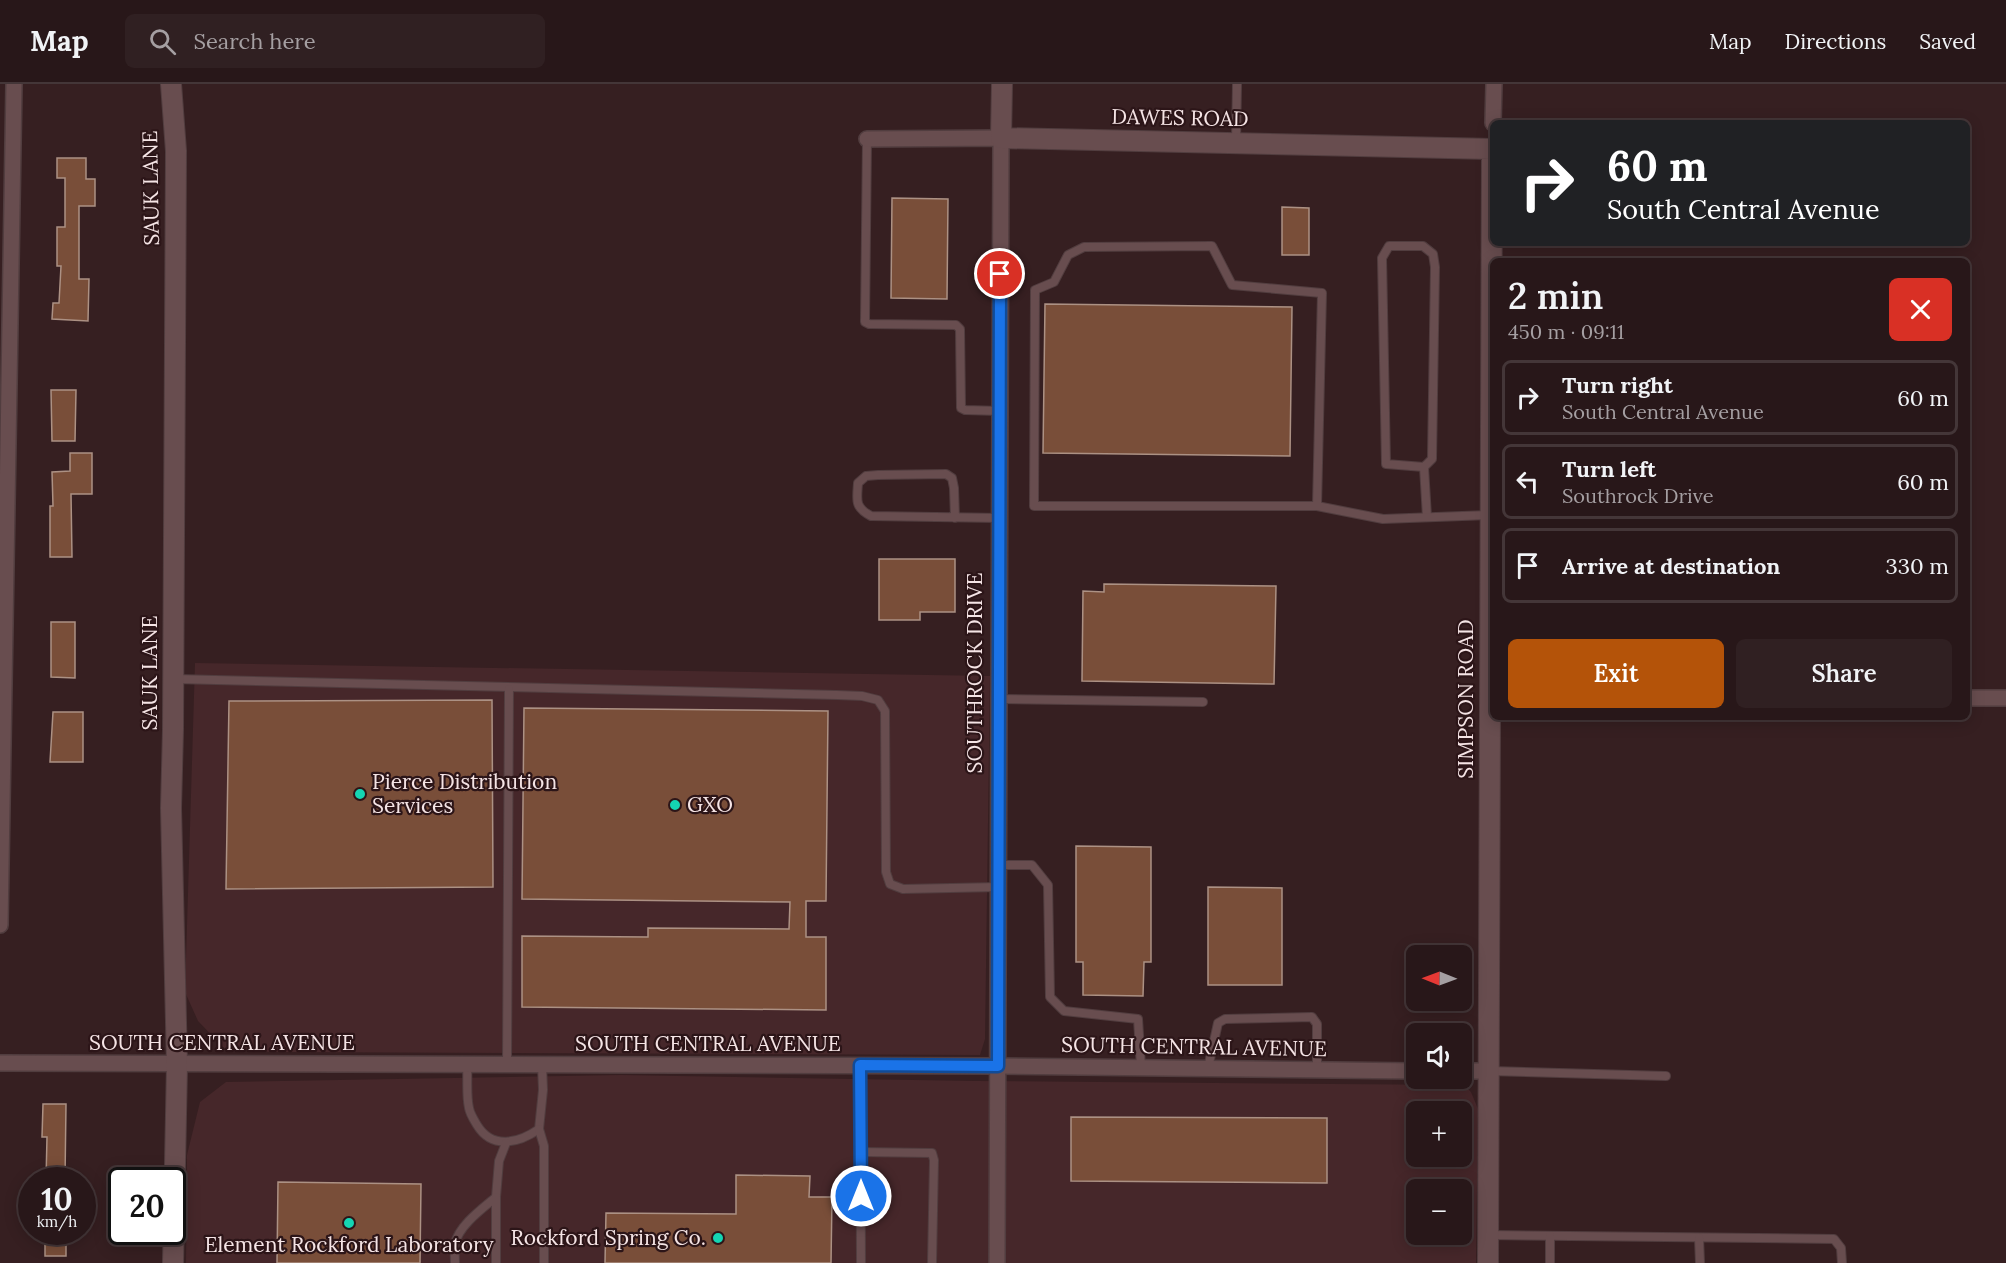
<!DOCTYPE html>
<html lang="en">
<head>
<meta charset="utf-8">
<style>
	body { margin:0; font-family:Lora,serif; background:#302022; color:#f1f3f6; height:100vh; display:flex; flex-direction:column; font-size:22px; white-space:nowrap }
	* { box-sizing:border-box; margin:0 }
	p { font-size:20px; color:#a59fa2 }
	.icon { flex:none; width:33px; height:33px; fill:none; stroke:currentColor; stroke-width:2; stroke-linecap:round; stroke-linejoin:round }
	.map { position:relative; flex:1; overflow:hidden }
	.sheet { position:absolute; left:1490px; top:174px; width:480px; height:462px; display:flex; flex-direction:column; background:#281719; border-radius:9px; box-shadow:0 3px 15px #0003,0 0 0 2px #443638 }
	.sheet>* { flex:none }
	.banner { position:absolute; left:1490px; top:36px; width:480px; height:126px; border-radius:9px; box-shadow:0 3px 15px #0003,0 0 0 2px #443638; background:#202124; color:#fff; overflow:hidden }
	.needle { width:39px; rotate:271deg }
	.buttons { position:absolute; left:1406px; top:861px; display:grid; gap:12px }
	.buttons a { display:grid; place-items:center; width:66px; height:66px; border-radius:9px; background:#281719; box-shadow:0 3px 15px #0003,0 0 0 2px #443638; font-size:30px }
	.speed { position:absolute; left:18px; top:1083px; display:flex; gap:12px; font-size:30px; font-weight:700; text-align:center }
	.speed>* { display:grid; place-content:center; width:78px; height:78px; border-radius:50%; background:#281719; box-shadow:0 3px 15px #0003,0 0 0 2px #443638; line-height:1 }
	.speed small { font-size:15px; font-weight:400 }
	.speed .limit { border:3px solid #111; border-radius:9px; background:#fff; color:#111 }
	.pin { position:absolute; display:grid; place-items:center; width:51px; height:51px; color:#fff; margin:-26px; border:3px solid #fff; border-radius:50%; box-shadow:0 2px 6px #0007 }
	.me { position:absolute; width:66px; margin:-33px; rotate:0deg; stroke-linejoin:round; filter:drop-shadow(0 0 4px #0008) }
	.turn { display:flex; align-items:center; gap:21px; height:126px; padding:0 18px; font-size:27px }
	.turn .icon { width:78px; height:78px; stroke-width:2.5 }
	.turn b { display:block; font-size:42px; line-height:51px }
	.round { display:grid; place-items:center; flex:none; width:63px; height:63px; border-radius:9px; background:#302022 }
	.summary { display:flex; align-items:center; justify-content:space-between; height:102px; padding:0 18px }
	h1 { font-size:36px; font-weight:600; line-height:45px }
	.action { display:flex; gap:12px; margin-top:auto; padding:12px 18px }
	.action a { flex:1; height:69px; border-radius:9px; background:#b45309; color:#fff; font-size:24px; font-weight:600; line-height:69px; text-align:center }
	.action a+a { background:#302022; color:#f1f3f6 }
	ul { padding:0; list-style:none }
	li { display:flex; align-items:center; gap:18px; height:75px; margin:0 12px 9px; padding:0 6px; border:3px solid #443638; border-radius:9px }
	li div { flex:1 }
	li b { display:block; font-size:22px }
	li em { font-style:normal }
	header { display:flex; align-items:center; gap:36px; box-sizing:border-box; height:84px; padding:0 30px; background:#281719; border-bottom:2px solid #443638 }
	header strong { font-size:28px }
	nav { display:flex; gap:33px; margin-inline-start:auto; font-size:21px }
	.search { width:420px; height:54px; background:#302022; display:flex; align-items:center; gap:15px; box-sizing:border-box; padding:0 21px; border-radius:9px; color:#a59fa2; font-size:22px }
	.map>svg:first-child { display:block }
	.built { fill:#46272a; fill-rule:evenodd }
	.building { fill:#794e39; stroke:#ac9184; stroke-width:1.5 }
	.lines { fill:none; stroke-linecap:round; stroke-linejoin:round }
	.service-casing { stroke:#513d3f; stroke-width:10 }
	.minor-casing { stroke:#513d3f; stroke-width:18 }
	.tertiary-casing { stroke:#513d3f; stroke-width:22 }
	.service { stroke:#684d4f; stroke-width:8 }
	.minor { stroke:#684d4f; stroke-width:15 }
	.tertiary { stroke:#684d4f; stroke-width:20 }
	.route-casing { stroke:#114b97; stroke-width:15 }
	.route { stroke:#1a73e8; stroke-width:10 }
	.poi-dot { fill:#14d5b3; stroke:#2c1518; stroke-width:2 }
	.labels { text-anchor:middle; stroke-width:4.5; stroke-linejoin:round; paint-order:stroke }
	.street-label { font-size:21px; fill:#f5e4e5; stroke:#2c1518 }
	.poi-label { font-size:21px; fill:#f5e4e5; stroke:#2c1518; text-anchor:start }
</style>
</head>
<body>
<header>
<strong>Map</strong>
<div class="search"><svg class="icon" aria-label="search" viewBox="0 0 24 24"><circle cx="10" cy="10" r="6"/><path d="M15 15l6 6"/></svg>Search here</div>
<nav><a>Map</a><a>Directions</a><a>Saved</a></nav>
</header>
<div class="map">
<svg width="2006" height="1179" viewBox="0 0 2006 1179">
	<rect width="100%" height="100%" fill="#361f21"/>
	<g class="built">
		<polygon points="195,579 990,592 985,955 980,971 272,968 224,964 198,937 185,908"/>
		<path d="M621 991 975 997 1464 1001 1471 1008 1478 1025 1476 1179H186L187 1071 200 1018 226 998ZM1416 1028H1461V1072H1416ZM1416 1106H1461V1150H1416Z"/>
	</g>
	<g class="building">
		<polygon points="57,74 86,74 86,95 95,95 95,122 79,122 79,195 89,195 88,237 52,235 53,219 59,219 61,182 57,182 57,143 65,143 65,94 57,94"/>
		<polygon points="892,114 948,115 947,215 891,214"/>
		<polygon points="1282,123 1309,124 1309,171 1282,171"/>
		<polygon points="1045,220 1292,223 1290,372 1043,369"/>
		<polygon points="51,306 76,306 75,357 52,357"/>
		<polygon points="70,369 92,369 92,410 71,410 72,473 50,473 50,422 53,422 52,388 70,387"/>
		<polygon points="879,475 955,475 955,528 920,528 920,536 879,536"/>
		<polygon points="1104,500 1276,502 1274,600 1082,597 1083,507 1104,508"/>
		<polygon points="51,538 75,538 75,594 51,593"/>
		<polygon points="492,616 493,803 226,805 229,617"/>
		<polygon points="524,624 828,627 826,817 806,817 806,853 826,853 826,926 522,923 522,852 648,853 648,844 789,845 790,818 522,815"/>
		<polygon points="53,628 83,628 83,678 50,678"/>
		<polygon points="1076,762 1151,763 1151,878 1144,878 1143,912 1083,911 1083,878 1076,878"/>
		<polygon points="1208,803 1282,804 1282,901 1208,901"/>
		<polygon points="43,1020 66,1020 65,1096 46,1096 47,1053 42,1053"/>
		<polygon points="1071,1033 1327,1034 1327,1099 1071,1097"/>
		<polygon points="736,1091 810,1092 809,1113 832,1113 831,1179 605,1179 606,1129 736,1130"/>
		<polygon points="278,1098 421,1100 420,1179 277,1179"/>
		<rect x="45" y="1148" width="21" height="24"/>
	</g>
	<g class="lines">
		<defs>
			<g id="service">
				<polyline points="867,55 865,238 869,240 956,241 960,245 961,324 965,326 1000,327"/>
				<polyline points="1236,58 1237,0"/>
				<polyline points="1424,383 1432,375 1435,183 1433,170 1423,162 1389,162 1382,174 1386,380 1424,383 1427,433"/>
				<polyline points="1317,422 1322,209 1232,201 1212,162 1084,163 1068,171 1054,198 1035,206 1034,422 1317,422 1383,435 1489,431"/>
				<path d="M955 434 954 404 952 394 946 390 878 391 866 392 858 399C857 416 854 423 871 432L1000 434"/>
				<polyline points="175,595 837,611 862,612 878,616 885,627 886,788 890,800 903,805 999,803"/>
				<polyline points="999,615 1203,618"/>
				<polyline points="999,781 1032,781 1048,801 1050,913 1064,927 1138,935 1141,983"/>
				<path d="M467 981C468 995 466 1011 469 1024 470 1030 474 1036 477 1041 492 1066 519 1059 539 1045L543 1006 542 981"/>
				<polyline points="507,981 509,605"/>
				<polyline points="860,981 861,1179"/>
				<polyline points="1208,984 1218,939 1225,935 1312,933 1317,940 1317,986"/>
				<polyline points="1490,987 1666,992"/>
				<polyline points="539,1045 544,1062 544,1179"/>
				<polyline points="860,1068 932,1069 934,1076 932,1179"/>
				<polyline points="1489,1151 1834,1155 1841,1164 1842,1179"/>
				<polyline points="1699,1154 1700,1179"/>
				<path d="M455 1179C455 1173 454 1166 455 1160 458 1142 483 1124 496 1113L499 1077 506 1059"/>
				<polyline points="496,1179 496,1113"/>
				<polyline points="1550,1179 1550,1152"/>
			</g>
			<g id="minor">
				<polyline points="1493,39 1494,0"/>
				<polyline points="867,55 1001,54 997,1179"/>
				<polyline points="1966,614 2006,614"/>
				<polyline points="0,841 14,0"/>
				<polyline points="0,979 998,982 1416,987"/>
				<polyline points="1461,987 1490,987"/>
			</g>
			<g id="tertiary">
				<polyline points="171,0 176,67 173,646 171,724 177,981 173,1179"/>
				<polyline points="1002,0 1001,54 1492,65 1488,1179"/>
			</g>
		</defs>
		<use href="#service" class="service-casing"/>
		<use href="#minor" class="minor-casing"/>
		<use href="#tertiary" class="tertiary-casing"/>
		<use href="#service" class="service"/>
		<use href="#minor" class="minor"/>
		<use href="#tertiary" class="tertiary"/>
	</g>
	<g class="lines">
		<defs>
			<polyline id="route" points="861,1112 860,981 998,982 1000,190"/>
		</defs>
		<use href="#route" class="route-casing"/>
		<use href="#route" class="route"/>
	</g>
	<g class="poi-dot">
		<circle cx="360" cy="710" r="6"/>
		<circle cx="675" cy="721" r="6"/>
		<circle cx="349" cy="1139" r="6"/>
		<circle cx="718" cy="1154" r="6"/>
	</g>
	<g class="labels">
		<g class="street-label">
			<text transform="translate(1180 34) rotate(1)" y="7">DAWES ROAD</text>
			<text transform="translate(151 104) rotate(-91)" y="7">SAUK LANE</text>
			<text transform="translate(150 589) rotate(-90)" y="7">SAUK LANE</text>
			<text transform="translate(975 589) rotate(-90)" y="7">SOUTHROCK DRIVE</text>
			<text transform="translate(1466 615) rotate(-90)" y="7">SIMPSON ROAD</text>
			<text x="222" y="966">SOUTH CENTRAL AVENUE</text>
			<text x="708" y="967">SOUTH CENTRAL AVENUE</text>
			<text transform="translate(1194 963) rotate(1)" y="7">SOUTH CENTRAL AVENUE</text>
		</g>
		<g class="poi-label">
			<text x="372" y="705">Pierce Distribution<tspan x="372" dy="24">Services</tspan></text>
			<text x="687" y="728">GXO</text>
			<text x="706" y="1161" text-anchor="end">Rockford Spring Co.</text>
			<text x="349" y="1168" text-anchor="middle">Element Rockford Laboratory</text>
		</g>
	</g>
</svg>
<div class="buttons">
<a><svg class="needle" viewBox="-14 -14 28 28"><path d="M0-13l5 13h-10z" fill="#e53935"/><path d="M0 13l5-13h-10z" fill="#a59fa2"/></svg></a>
<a><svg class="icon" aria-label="sound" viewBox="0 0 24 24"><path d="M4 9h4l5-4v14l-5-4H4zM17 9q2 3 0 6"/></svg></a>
<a>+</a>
<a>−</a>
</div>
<div class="speed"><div>10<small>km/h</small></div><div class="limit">20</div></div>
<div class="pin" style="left:1000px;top:190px;background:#d93025"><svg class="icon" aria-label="arrive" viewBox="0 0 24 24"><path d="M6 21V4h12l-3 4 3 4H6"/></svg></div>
<svg class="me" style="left:861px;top:1112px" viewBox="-20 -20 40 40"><circle r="17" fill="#1a73e8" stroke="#fff" stroke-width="3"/><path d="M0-11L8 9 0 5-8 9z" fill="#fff"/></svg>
<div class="banner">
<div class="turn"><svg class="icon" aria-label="right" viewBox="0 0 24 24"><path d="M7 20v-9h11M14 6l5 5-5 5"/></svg><div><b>60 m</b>South Central Avenue</div></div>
</div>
<section class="sheet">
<div class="summary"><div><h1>2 min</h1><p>450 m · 09:11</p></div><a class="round" style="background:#d93025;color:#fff"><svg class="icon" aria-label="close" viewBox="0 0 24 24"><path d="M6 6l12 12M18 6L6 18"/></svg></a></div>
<ul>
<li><svg class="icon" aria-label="right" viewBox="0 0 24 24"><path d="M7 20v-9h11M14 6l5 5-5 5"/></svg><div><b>Turn right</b><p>South Central Avenue</p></div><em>60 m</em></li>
<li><svg class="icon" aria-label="left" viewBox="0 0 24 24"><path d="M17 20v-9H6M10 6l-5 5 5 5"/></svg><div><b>Turn left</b><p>Southrock Drive</p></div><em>60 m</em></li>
<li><svg class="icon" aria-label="arrive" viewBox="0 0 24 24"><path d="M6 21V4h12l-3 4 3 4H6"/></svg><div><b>Arrive at destination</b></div><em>330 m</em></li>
</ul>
<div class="action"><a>Exit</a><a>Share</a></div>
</section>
</div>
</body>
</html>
